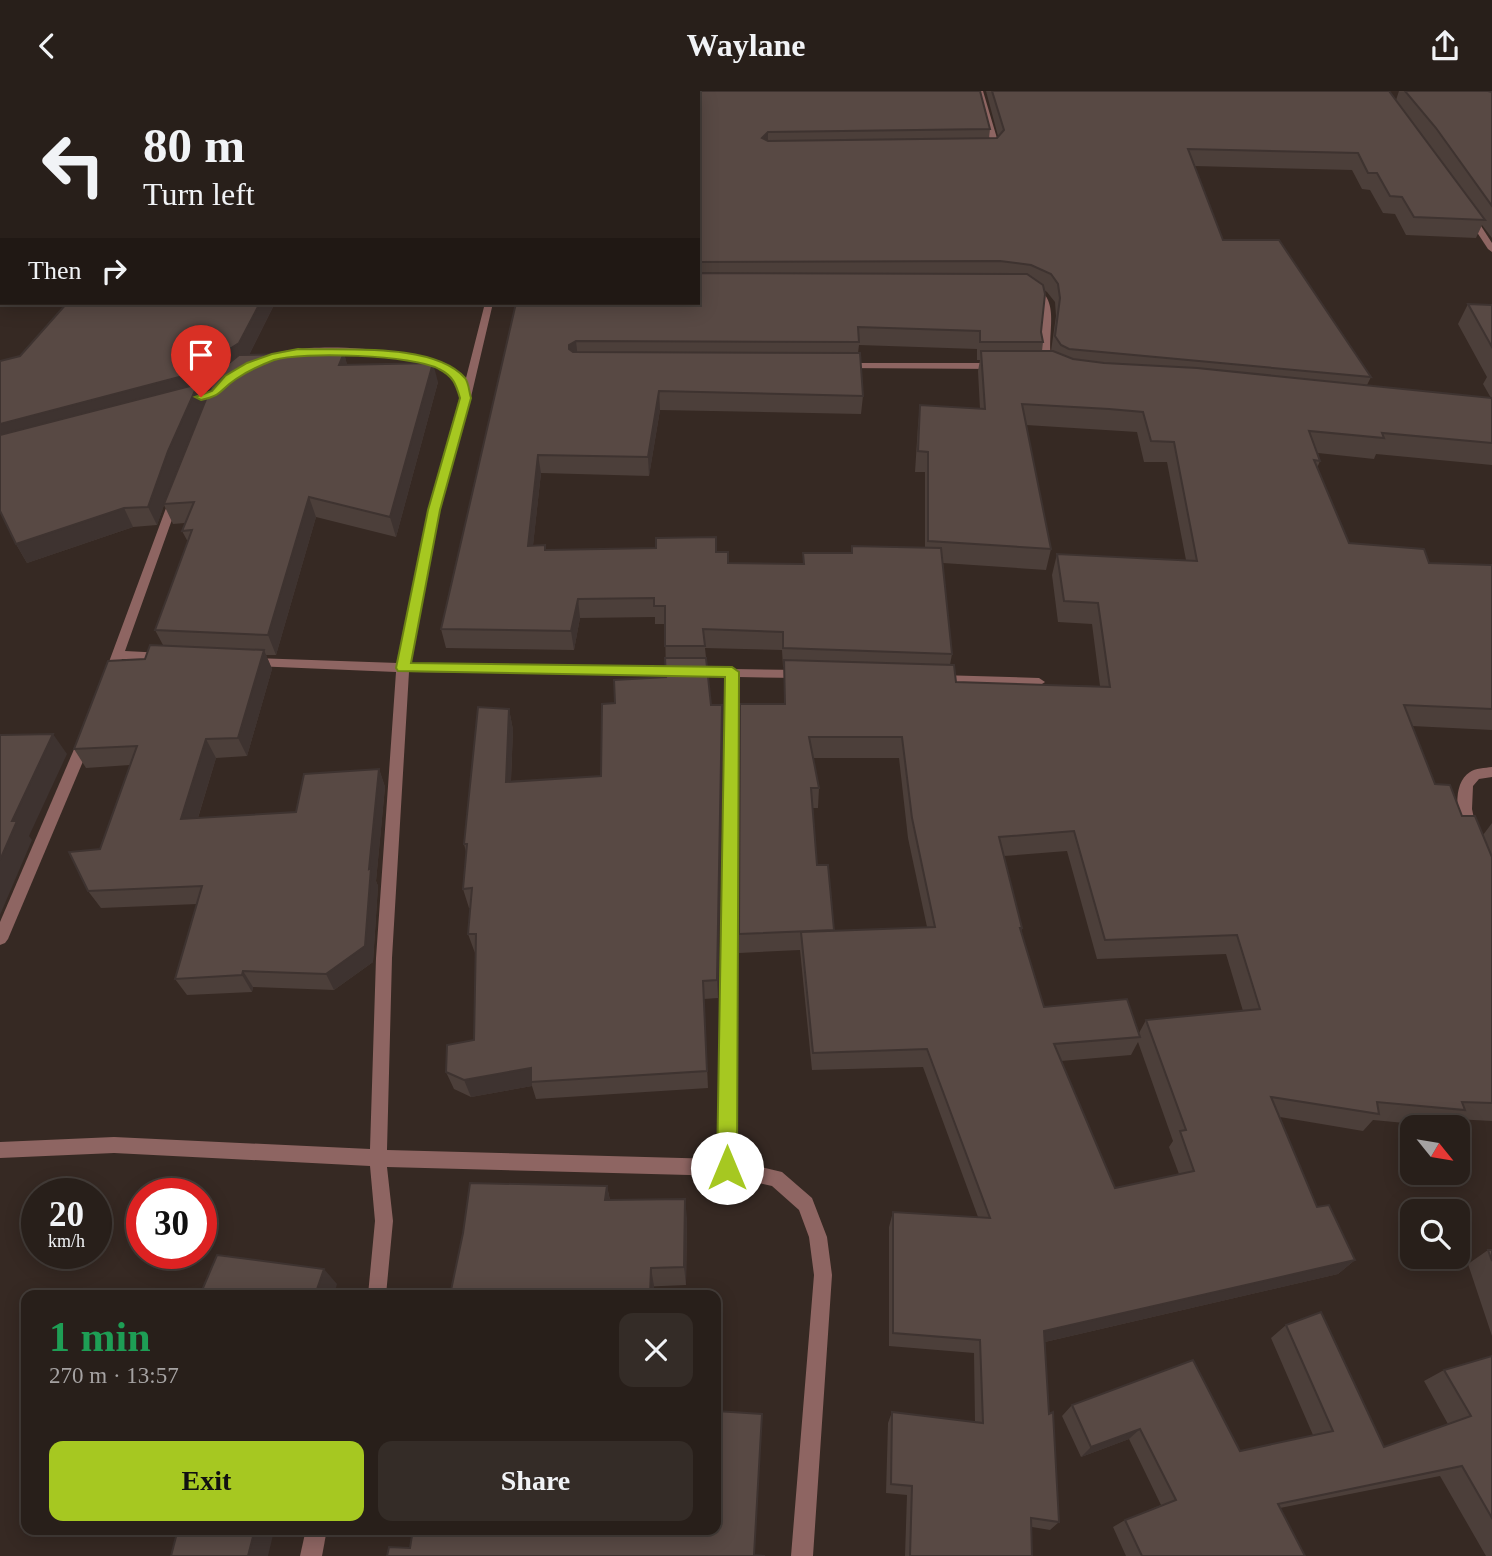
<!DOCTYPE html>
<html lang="en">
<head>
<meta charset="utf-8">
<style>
	body { margin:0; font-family:"Times New Roman",serif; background:#342c27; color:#f1f3f6; height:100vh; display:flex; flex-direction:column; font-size:26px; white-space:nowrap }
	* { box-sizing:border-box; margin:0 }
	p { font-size:23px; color:#a5a2a2 }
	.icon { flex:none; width:38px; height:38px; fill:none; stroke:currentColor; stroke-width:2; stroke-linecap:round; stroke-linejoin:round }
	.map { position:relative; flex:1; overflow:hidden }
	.drawer { position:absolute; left:21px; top:1199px; width:700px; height:245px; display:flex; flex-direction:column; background:#281f1a; border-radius:14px; box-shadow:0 4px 18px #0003,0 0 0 2px #443d39 }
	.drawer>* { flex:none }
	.banner { position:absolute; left:0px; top:0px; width:700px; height:214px; box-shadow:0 4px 18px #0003,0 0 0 2px #443d39; background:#281f1a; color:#f1f3f6; overflow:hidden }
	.needle { width:46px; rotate:120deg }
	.tools { position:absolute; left:1400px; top:1024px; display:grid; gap:14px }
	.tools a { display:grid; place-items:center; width:70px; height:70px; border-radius:14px; background:#281f1a; box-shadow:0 4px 18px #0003,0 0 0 2px #443d39; font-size:35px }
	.speed { position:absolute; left:21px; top:1087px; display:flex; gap:14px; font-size:35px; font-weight:700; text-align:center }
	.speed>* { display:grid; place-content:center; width:91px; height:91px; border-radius:50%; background:#281f1a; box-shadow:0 4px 18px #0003,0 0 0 2px #443d39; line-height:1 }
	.speed small { font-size:18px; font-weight:400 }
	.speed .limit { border:10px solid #d22; background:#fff; color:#111 }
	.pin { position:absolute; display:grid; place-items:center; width:60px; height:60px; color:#fff; margin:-72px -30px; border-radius:50% 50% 50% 0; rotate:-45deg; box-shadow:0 0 7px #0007 }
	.pin .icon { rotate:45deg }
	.me { position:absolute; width:77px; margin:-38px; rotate:0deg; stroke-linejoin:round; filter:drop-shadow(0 0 5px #0008) }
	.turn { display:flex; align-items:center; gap:24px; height:147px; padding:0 28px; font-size:32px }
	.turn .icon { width:91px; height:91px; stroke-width:2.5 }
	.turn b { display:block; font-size:49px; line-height:60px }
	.then { display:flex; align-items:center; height:66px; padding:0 28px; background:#0003; gap:14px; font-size:26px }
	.round { display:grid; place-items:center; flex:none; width:74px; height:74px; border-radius:14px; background:#342c27 }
	.headline { display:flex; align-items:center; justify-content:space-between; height:119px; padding:0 28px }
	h1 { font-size:42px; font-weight:600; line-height:52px; color:#1e9e55 }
	.button { display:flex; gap:14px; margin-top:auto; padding:14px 28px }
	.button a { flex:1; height:80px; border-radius:14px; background:#a6c821; color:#111; font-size:28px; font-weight:600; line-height:80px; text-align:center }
	.button a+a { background:#342c27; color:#f1f3f6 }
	header { display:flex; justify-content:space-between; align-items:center; height:91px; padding:0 28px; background:#281f1a; font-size:32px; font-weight:600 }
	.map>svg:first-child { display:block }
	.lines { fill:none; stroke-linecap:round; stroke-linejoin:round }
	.lane { fill:#8e6562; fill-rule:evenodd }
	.street { fill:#8e6562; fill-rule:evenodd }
	.wall { fill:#4c3f3a; fill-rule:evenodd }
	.shaded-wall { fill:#3e3330 }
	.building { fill:#584944; stroke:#3e3330; stroke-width:2; fill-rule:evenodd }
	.route { fill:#a6c821; stroke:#6c8215; stroke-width:2 }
</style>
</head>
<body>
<header><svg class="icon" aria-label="back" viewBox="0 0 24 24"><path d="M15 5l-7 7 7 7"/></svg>Waylane<svg class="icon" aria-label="share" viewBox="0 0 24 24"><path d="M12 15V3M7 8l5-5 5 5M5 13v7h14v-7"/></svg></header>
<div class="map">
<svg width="1492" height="1465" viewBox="0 0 1492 1465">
	<rect width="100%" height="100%" fill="#362923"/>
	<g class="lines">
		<g class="lane">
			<polygon points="977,0 983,0 999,54 987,62 983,60 991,53"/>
			<polygon points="844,272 998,272 1003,275 998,278 841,277 841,273"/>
		</g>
		<g class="street">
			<polygon points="1466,121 1472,121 1492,152 1492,161 1488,158 1465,123"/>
			<polygon points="2,193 2,199 0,200 0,194"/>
			<path d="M1032 194C1066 209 1042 249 1054 276L1049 279 1046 278 1040 266V256L1043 222 1042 212 1038 205 1028 197Z"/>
			<path d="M485 212H493L471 306 439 419 410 573 799 579 805 583 799 587 738 586 736 1070 782 1081 812 1107 827 1146 832 1184 813 1465H791L814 1184 809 1146 799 1119 772 1095 727 1085 387 1076 393 1130 386 1204H368L375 1130 370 1075 114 1062 0 1067V1051L114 1046 370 1058 376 867 396 581 251 575 245 571 251 567 398 572 429 419 460 307C458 300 457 292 452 287 424 256 308 261 270 270L265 267C295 248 407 258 440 271 451 276 459 281 465 291ZM409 581 726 585 718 1068 387 1059 392 867Z"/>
			<polygon points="174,406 179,409 125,560 164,562 170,566 164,570 122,568 113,590 105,590 103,587 169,409"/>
			<polygon points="939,584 1039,587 1045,591 1039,595 939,592 933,588"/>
			<polygon points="85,644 92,649 8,848 5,852 0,854 0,831 78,649"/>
			<path d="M1492 676V686L1479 688 1473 695 1472 718 1477 742 1475 746H1465C1457 729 1451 693 1470 681 1475 677 1485 677 1492 676Z"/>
			<polygon points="306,1438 327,1438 322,1465 300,1465"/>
		</g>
	</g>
	<g class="wall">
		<path d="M0 0H980L990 38 989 47H997L998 45 986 0H1389L1396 9 1399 0H1488L1492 1V147L1482 134 1476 147 1406 144 1395 123 1383 122 1370 99 1362 98 1352 79 1194 75 1223 149H1279L1371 286 1367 294 1491 307 1483 293 1487 286 1458 233 1468 213 1492 214V374L1376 363 1374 368 1318 362 1320 370 1317 377 1349 452 1424 458 1429 472 1492 474V639L1412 635 1435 693 1450 694 1462 725H1475L1483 744 1492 732V1030L1455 1028 1447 1036 1373 1029 1363 1040 1280 1026 1317 1116 1329 1114 1355 1169 1338 1183 1045 1251 1049 1323 1053 1321 1059 1431 1050 1439 1032 1436V1465H905L907 1404 886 1402 888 1332 892 1321 975 1331 974 1262 889 1255V1136L893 1121 978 1126 923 976 812 979 800 859 739 862 740 613H784V576H783L782 559 705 557 711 614H722L723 634 718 907 704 908 708 997 536 1008 532 995 471 1006 454 998 446 981 447 954 474 949 476 862H475L468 843 471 817H469L463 798 466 761 464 753 478 616 509 618 513 639 511 690 601 685 602 613 615 612 614 589 666 586 665 533H655V526L580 527 574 559 446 557 441 538 516 212H698V2H2V180H0ZM1044 199 1047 201 1055 211 1056 225 1051 260H1042L1043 251 1041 241 1045 203ZM859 254 977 258V269H980L978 280 980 318 920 314 918 334 915 381H925V457L852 455 851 462H803V473L728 472V461H716V446L656 447V457L546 459 545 454H533L541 382 649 385 660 319 861 323 863 305 860 262H858ZM1026 334 1137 341 1144 371H1167L1186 469 1057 463 1052 484 1058 531 1092 533 1100 595 956 591 954 574H950L952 563 943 472 1046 479 1051 458ZM813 667H899L908 747 927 836 834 840 828 774H817L813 717H818L819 697ZM1067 760 1097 868 1226 863 1243 920 1146 929 1139 942 1127 908 1044 916 1021 841 1022 837 1004 765ZM1138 951 1173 1050 1169 1056 1179 1083 1115 1097 1061 970 1131 964Z"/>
		<path d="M275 212 249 264 344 262 347 274 438 291 396 446 316 426 276 564H266L272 578 247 665 216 667 198 727 296 721 379 678 385 696 376 790 378 795 373 871 334 899 253 896 252 901 187 904 175 888 197 813 101 817 88 800 100 758 130 674 86 677 74 658 145 568 163 554 155 539 188 451 182 440 185 432 173 433 164 414 157 434 133 436 27 472 16 453 3 427ZM210 298 205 310 201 300ZM197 332 168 403 177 378Z"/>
		<polygon points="607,1095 610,1109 687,1127 686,1194 450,1204"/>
		<polygon points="1488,1159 1492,1159 1492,1245 1468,1173"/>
		<polygon points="1286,1234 1384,1356 1448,1333 1424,1290 1444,1279 1492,1265 1492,1465 1486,1465 1440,1385 1280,1417 1305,1465 1126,1465 1113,1436 1125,1429 1161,1414 1129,1348 1081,1366 1062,1325 1072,1314 1240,1360 1313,1344 1271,1247"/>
	</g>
	<g class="shaded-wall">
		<polygon points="768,41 768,57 762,47"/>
		<polygon points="260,212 275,212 246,270 213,297 201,300 205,311 177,378 157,434 148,416 0,354 0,333"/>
		<polygon points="576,250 578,268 569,258 569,254"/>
		<polygon points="344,262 349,281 339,274"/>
		<polygon points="433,272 438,291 396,446 390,426"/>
		<polygon points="659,300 660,319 649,385 648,366"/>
		<polygon points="538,364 541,382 531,473 528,455"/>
		<polygon points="309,406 316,426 276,564 268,544"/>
		<polygon points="124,417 133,436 27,472 16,453"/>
		<polygon points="578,508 580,527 574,559 571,540"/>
		<polygon points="264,559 272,578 247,665 238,647"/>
		<polygon points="722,614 723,634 718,907 717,889"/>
		<polygon points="509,618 513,639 510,711 506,691"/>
		<polygon points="53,643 67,663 29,745 32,749 0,824 0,769 12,730"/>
		<polygon points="206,648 216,667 192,746 181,728"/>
		<polygon points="379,678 385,696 376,790 378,795 373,871 334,899 326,883 369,778"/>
		<polygon points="243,880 253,896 252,901 242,884"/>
		<polygon points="531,977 532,995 471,1006 464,989"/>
		<polygon points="607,1095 611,1115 605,1109"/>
		<polygon points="685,1108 687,1127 686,1194 684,1176"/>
		<polygon points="1355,1169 1338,1183 1036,1253 1044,1240"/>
		<polygon points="651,1177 654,1195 654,1204 650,1204"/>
		<polygon points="324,1178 337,1193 334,1204 315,1204"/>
		<polygon points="1140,1338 1129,1348 1081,1366 1091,1356"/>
		<polygon points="255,1438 262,1438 273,1444 268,1465 248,1465"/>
	</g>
	<g class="building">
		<polygon points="0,0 980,0 990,38 768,41 762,47 768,50 997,47 1004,39 992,0 1389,0 1485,129 1414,126 1402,106 1390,105 1377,82 1368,82 1358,62 1188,58 1223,149 1279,149 1371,286 1069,258 1061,254 1055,245 1060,207 1058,193 1051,183 1031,174 1000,170 698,171 698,2 2,2 2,162 0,162"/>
		<polygon points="1405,0 1488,0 1492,1 1492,115 1436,37"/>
		<polygon points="698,182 1027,183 1043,194 1045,203 1041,241 1043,251 980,251 980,240 858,236 859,251 576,250 569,254 569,258 573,261 860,262 863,305 659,300 648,366 538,364 528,455 545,454 545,459 656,457 656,447 716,446 716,461 728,461 728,472 804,473 803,462 852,462 852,455 941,457 952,563 783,557 783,541 703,538 705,555 665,555 665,515 654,515 654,507 578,508 571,540 441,538 516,212 698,212"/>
		<polygon points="67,212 260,212 239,252 222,263 206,279 0,333 0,270 20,265"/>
		<polygon points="1468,213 1492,214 1492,256"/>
		<path d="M981 260H1053L1073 268 1104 272 1197 277 1492 307V352L1382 342 1384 347 1309 340 1320 370 1314 369 1349 452 1424 458 1429 472 1492 474V618L1404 614 1435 693 1450 694 1462 725H1475L1492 766V1012L1462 1011 1465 1019 1377 1011 1379 1023 1271 1006 1317 1116 1329 1114 1355 1169 1044 1240 1049 1323 1053 1321 1059 1431 1031 1427 1032 1465H910L912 1395 891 1393 892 1321 983 1332 980 1249 893 1242V1121L990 1127 927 958 813 962 801 841 935 836 912 727 902 646H809L819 697H811L817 774H828L834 839 739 843 740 613H785L784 569 954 574 956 591 1110 596 1098 512 1064 510 1057 463 1197 470 1174 351 1151 350 1143 321 1109 318 1022 313 1051 458 928 450V361L918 360 920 314 985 318ZM1074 740 1105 849 1237 844 1260 918 1146 929 1186 1039 1180 1040 1194 1080 1115 1097 1054 953 1140 946 1127 908 1044 916 1020 837H1022L999 746Z"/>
		<polygon points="344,262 339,274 433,272 390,426 309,406 268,544 155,539 192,439 182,440 194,411 164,413 211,296 223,277 239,264"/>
		<polygon points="198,293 168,360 148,416 124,417 16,453 0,420 0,344"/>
		<polygon points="150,554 264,559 238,647 206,648 181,728 296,721 304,683 379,678 369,778 371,777 365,855 326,883 243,880 242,884 175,888 202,795 88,800 69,761 100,758 137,655 74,658 108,570 145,568"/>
		<polygon points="665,567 706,567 711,614 722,614 717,889 703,890 707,980 531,991 531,977 464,989 446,981 447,954 474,949 476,843 468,843 472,797 463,798 467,753 464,753 478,616 509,618 506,691 601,685 602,613 615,612 614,589 666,586"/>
		<polygon points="53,643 12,730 17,730 0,769 0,644"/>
		<polygon points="470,1092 607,1095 605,1109 685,1108 684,1176 651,1177 650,1204 450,1204 463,1142"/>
		<polygon points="1488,1159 1492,1159 1492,1170"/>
		<polygon points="217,1164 324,1178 315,1204 200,1204"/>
		<polygon points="1321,1221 1384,1356 1471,1325 1444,1279 1492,1265 1492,1427 1462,1375 1278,1413 1305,1465 1142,1465 1125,1429 1176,1409 1140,1338 1091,1356 1072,1314 1193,1269 1240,1360 1333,1340 1286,1234"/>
		<polygon points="716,1320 762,1323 754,1464 765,1465 387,1465 389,1456 410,1457 413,1438 716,1438"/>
		<polygon points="178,1438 255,1438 248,1465 171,1465"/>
	</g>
	<path class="route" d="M298 258C341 260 434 251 465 287 469 292 469 301 471 307L440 419 411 572 732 576 739 581 737 1077 734 1084 727 1086 720 1084 717 1077 725 586 398 580 396 577 428 419 460 307C456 293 453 285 439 278 415 264 302 260 274 269 261 274 248 280 236 288 218 300 225 303 201 309L195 306 212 300 225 285 247 272 272 263Z"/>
</svg>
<div class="tools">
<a><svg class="needle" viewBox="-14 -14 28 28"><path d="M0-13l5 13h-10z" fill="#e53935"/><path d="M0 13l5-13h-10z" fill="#a5a2a2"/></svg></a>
<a><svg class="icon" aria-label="search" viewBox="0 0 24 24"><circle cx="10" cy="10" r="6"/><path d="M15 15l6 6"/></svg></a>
</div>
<div class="speed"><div>20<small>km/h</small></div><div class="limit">30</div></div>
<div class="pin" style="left:201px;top:306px;background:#d93025"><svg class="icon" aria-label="arrive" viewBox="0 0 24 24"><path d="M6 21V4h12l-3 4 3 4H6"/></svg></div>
<svg class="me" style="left:727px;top:1077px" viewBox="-20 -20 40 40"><circle r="19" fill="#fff"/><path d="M0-13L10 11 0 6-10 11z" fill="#a6c821"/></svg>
<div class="banner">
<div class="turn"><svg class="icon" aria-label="left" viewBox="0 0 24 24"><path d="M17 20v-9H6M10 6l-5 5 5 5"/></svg><div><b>80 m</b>Turn left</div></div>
<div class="then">Then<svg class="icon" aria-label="right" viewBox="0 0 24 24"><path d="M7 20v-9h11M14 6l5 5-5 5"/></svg></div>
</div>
<section class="drawer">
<div class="headline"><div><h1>1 min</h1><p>270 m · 13:57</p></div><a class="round"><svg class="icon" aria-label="close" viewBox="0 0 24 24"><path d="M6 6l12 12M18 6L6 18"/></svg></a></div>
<div class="button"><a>Exit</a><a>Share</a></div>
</section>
</div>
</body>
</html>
